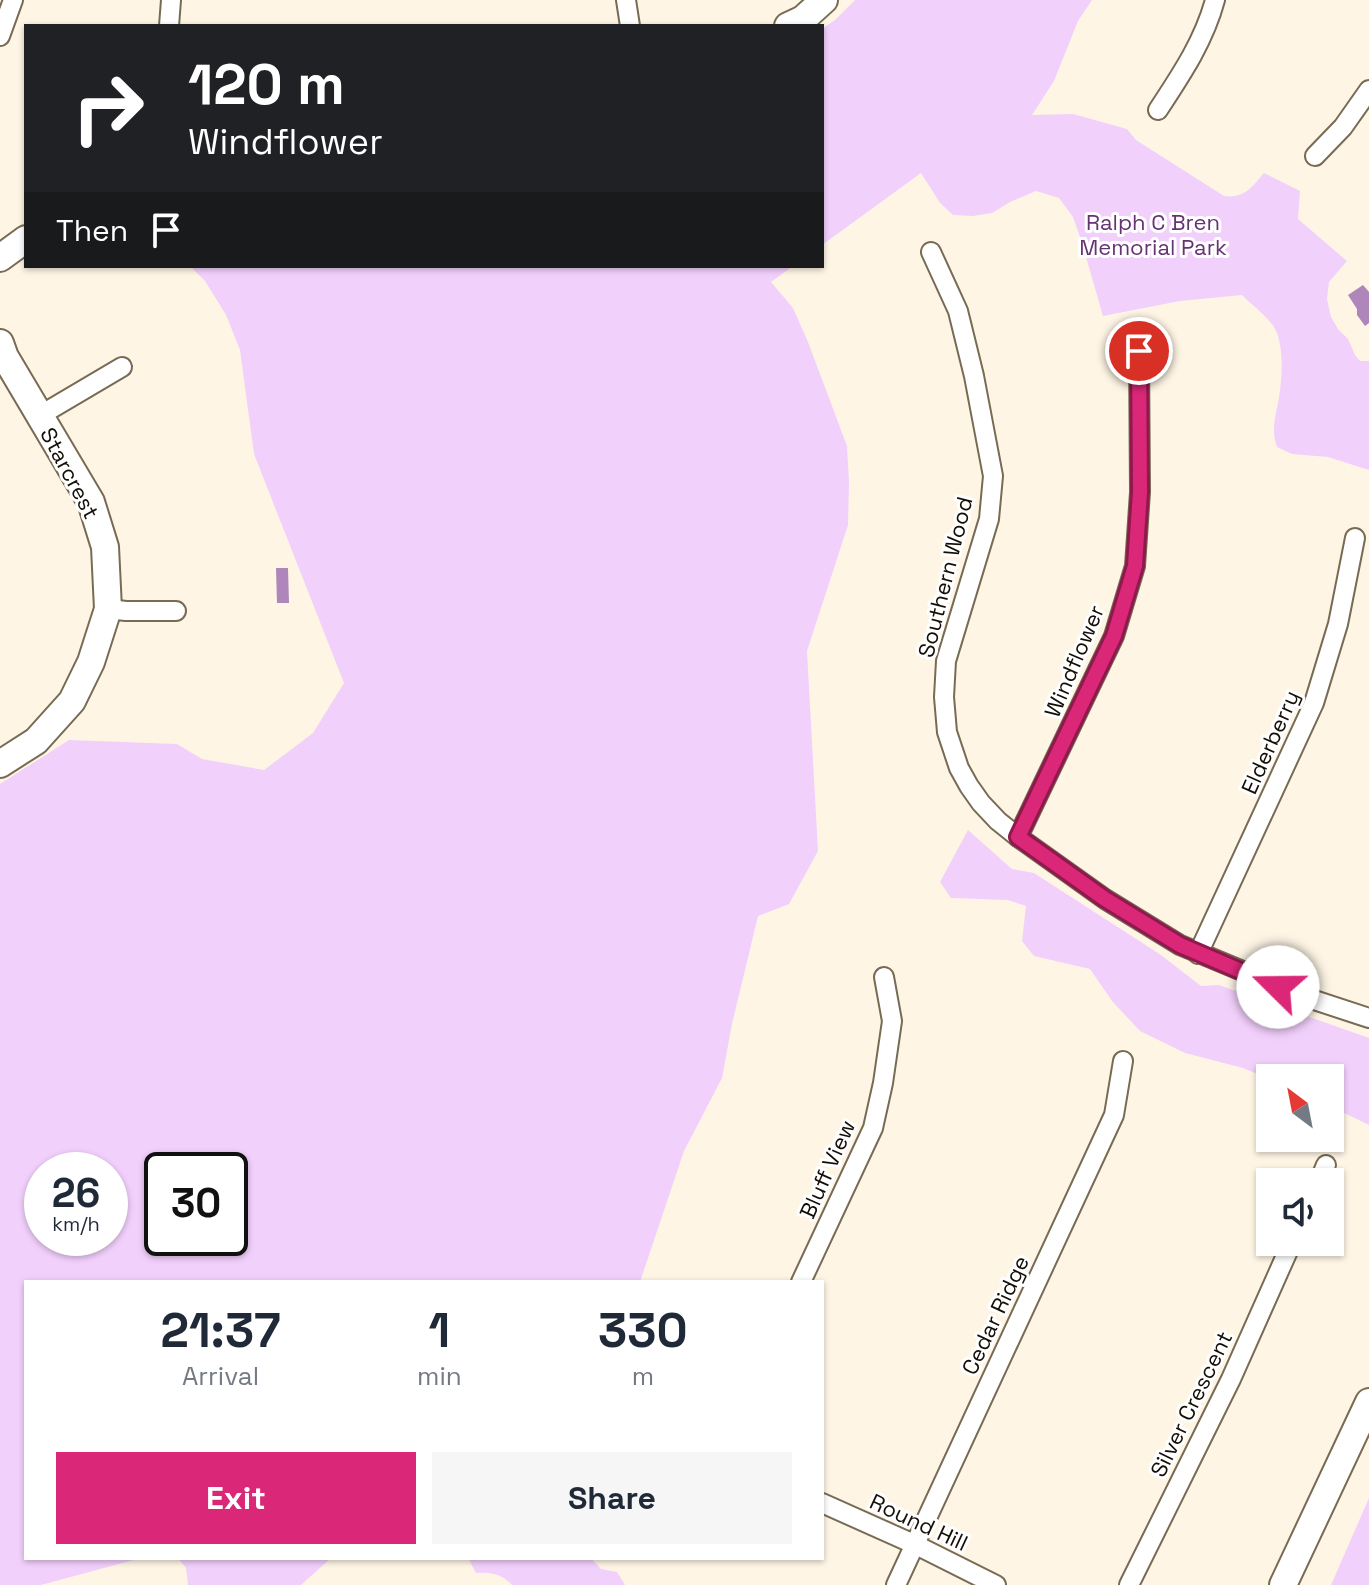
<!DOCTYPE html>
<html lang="en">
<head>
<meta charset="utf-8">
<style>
	body { margin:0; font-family:"Space Grotesk",sans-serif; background:#f6f6f7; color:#1f2937; height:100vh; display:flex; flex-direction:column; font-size:30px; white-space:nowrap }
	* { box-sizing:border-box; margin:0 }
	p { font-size:26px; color:#747a83 }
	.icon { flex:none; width:44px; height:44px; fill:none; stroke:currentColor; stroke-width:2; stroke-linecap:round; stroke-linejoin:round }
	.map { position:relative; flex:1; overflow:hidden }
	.panel { position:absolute; left:24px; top:1280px; width:800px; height:280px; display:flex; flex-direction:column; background:#fff; border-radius:0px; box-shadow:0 2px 6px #0004 }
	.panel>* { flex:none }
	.banner { position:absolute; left:24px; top:24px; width:800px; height:244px; border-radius:0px; box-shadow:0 2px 6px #0004; background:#202124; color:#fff; overflow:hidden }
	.needle { width:52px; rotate:328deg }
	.buttons { position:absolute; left:1256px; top:1064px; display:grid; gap:16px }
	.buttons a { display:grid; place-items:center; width:88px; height:88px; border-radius:0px; background:#fff; box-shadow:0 2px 6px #0004; font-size:40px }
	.speed { position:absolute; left:24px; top:1152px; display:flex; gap:16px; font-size:40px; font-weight:700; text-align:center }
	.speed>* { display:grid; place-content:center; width:104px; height:104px; border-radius:50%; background:#fff; box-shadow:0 2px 6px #0004; line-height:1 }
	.speed small { font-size:20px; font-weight:400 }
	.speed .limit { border:4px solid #111; border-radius:12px; background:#fff; color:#111 }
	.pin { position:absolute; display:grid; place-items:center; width:68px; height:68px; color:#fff; margin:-34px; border:4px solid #fff; border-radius:50%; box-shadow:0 2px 8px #0007 }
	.me { position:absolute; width:88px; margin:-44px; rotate:292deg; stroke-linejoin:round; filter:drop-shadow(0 0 6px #0008) }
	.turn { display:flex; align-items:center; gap:28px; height:168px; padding:0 32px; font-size:36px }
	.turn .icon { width:104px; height:104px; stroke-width:2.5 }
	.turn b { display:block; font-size:56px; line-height:68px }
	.then { display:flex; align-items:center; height:76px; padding:0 32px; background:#0003; gap:16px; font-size:30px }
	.eta { display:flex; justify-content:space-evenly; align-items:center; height:136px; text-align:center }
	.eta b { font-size:48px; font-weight:600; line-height:56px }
	.action { display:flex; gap:16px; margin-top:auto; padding:16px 32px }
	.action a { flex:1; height:92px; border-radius:0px; background:#db2777; color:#fff; font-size:32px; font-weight:600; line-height:92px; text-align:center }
	.action a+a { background:#f6f6f7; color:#1f2937 }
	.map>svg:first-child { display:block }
	.green { fill:#f2d0fc; fill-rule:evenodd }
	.water { fill:#af86ba }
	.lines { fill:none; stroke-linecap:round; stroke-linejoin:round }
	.street-casing { stroke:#786b54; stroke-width:22 }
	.secondary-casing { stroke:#786b54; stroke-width:30 }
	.street { stroke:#fff; stroke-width:18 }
	.secondary { stroke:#fff; stroke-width:26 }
	.route-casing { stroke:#8e194d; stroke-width:20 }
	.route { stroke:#db2777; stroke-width:14 }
	.labels { text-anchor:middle; stroke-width:6; stroke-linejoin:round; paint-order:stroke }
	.park-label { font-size:22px; fill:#653272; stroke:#fff }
	.street-label { font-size:22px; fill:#130e06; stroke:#fff }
</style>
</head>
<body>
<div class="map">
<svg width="1369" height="1585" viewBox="0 0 1369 1585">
	<rect width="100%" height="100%" fill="#fef5e5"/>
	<g class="green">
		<path d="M855 0H1092L1078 21 1054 81 1032 115 1073 114 1127 129 1136 140 1224 196C1244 199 1252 187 1264 173L1300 191 1298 219 1347 261 1329 282 1327 299 1331 317 1338 329 1348 339 1355 355 1360 361H1369V470L1328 457 1292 454 1277 447C1271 431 1275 418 1278 403 1282 382 1285 345 1274 327 1266 315 1252 305 1242 295L1180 301 1103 316 1082 243 1073 217 1059 198 1036 191 1010 202 992 213 973 216 953 215 940 203 921 173 822 245V29L835 20Z"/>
		<path d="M190 266H793L771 282 793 308 808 342 847 446 849 482 848 525 807 651 818 851 789 904 758 916 732 1024 722 1078 684 1151 640 1282H26V1558H141L41 1585H0V784L69 740 177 744 202 759 264 770 313 733 344 683 254 454 240 350 226 315 205 281ZM110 1170V1238H42V1170ZM230 1170V1238H162V1170Z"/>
		<polygon points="968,830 1012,869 1034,873 1161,955 1201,986 1219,985 1369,1038 1369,1125 1330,1106 1330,1078 1270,1079 1243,1068 1185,1053 1140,1031 1112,1001 1090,969 1034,956 1022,941 1026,906 1008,900 951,898 940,882"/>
		<polygon points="1369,1498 1369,1585 1331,1585"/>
		<polygon points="178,1558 331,1558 301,1585 188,1585 186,1568"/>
		<path d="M468 1558H591L601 1569 617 1572 625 1585H512C502 1574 491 1572 476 1573Z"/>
	</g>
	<g class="water">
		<polygon points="1363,285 1369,292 1369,323 1365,326 1357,315 1357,309 1348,295"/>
		<polygon points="276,568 288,568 289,603 277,603"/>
	</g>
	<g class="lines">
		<defs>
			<g id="street">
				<polyline points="626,0 630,26"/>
				<polyline points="169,26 171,0"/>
				<polyline points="0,36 13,0"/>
				<path d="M1158 110C1181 75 1204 41 1215 0"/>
				<polyline points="1315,156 1343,127 1369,90"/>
				<polyline points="931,252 958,311 974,376 993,476 989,519 946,661 944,697 947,732 959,768 969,786 981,803 998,821 1018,837 1105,899 1180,945 1305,997 1369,1018"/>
				<polyline points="39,416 122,367"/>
				<polyline points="108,609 126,611 176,611"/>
				<polyline points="1018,837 1114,636 1135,566 1140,492 1139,351"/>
				<polyline points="1198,954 1314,703 1338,624 1355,538"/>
				<polyline points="1319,1182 1326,1165"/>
				<polyline points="801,1282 873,1128 883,1083 892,1021 884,977"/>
				<polyline points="822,1503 916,1545 996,1585"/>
				<polyline points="896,1585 1114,1115 1123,1061"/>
				<polyline points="1129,1585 1231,1379 1292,1242"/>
			</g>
			<g id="secondary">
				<polyline points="788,26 803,19 824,0"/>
				<polyline points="0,258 26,239"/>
				<polyline points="0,343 5,357 91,502 105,547 108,609 91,662 72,701 36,741 0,764"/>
				<polyline points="1283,1585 1369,1402"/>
			</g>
		</defs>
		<use href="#street" class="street-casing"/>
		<use href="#secondary" class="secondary-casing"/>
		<use href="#street" class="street"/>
		<use href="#secondary" class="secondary"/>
	</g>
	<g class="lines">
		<defs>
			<polyline id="route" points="1139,351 1140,492 1135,566 1114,636 1018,837 1105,899 1180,945 1278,987"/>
		</defs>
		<use href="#route" class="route-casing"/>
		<use href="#route" class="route"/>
	</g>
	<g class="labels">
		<g class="park-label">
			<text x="1153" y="230">Ralph C Bren<tspan x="1153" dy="25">Memorial Park</tspan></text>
		</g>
		<g class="street-label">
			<text transform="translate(70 473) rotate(62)" y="8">Starcrest</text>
			<text transform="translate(945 577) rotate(-76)" y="8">Southern Wood</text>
			<text transform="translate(1074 661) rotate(-67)" y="8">Windflower</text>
			<text transform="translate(1270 742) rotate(-66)" y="8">Elderberry</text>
			<text transform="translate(827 1169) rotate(-66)" y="8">Bluff View</text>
			<text transform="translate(995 1315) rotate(-65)" y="8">Cedar Ridge</text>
			<text transform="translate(1191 1404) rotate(-64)" y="8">Silver Crescent</text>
			<text transform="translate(919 1522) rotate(25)" y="8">Round Hill</text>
		</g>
	</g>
</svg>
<div class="buttons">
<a><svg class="needle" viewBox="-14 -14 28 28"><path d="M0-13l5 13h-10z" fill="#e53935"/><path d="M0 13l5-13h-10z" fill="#747a83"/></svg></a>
<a><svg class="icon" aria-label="sound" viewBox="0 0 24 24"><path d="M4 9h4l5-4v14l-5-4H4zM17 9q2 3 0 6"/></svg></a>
</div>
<div class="speed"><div>26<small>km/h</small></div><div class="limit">30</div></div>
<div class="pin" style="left:1139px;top:351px;background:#d93025"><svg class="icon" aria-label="arrive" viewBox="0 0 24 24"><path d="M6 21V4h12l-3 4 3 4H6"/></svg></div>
<svg class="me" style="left:1278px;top:987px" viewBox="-20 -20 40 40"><circle r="19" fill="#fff"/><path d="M0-13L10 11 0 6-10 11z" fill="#db2777"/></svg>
<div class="banner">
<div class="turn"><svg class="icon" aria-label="right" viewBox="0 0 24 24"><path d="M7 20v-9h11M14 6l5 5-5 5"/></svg><div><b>120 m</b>Windflower</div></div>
<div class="then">Then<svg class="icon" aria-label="arrive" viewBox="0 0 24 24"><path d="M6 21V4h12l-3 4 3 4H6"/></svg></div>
</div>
<section class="panel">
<div class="eta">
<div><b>21:37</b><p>Arrival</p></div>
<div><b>1</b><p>min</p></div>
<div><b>330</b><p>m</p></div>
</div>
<div class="action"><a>Exit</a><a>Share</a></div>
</section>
</div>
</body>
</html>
